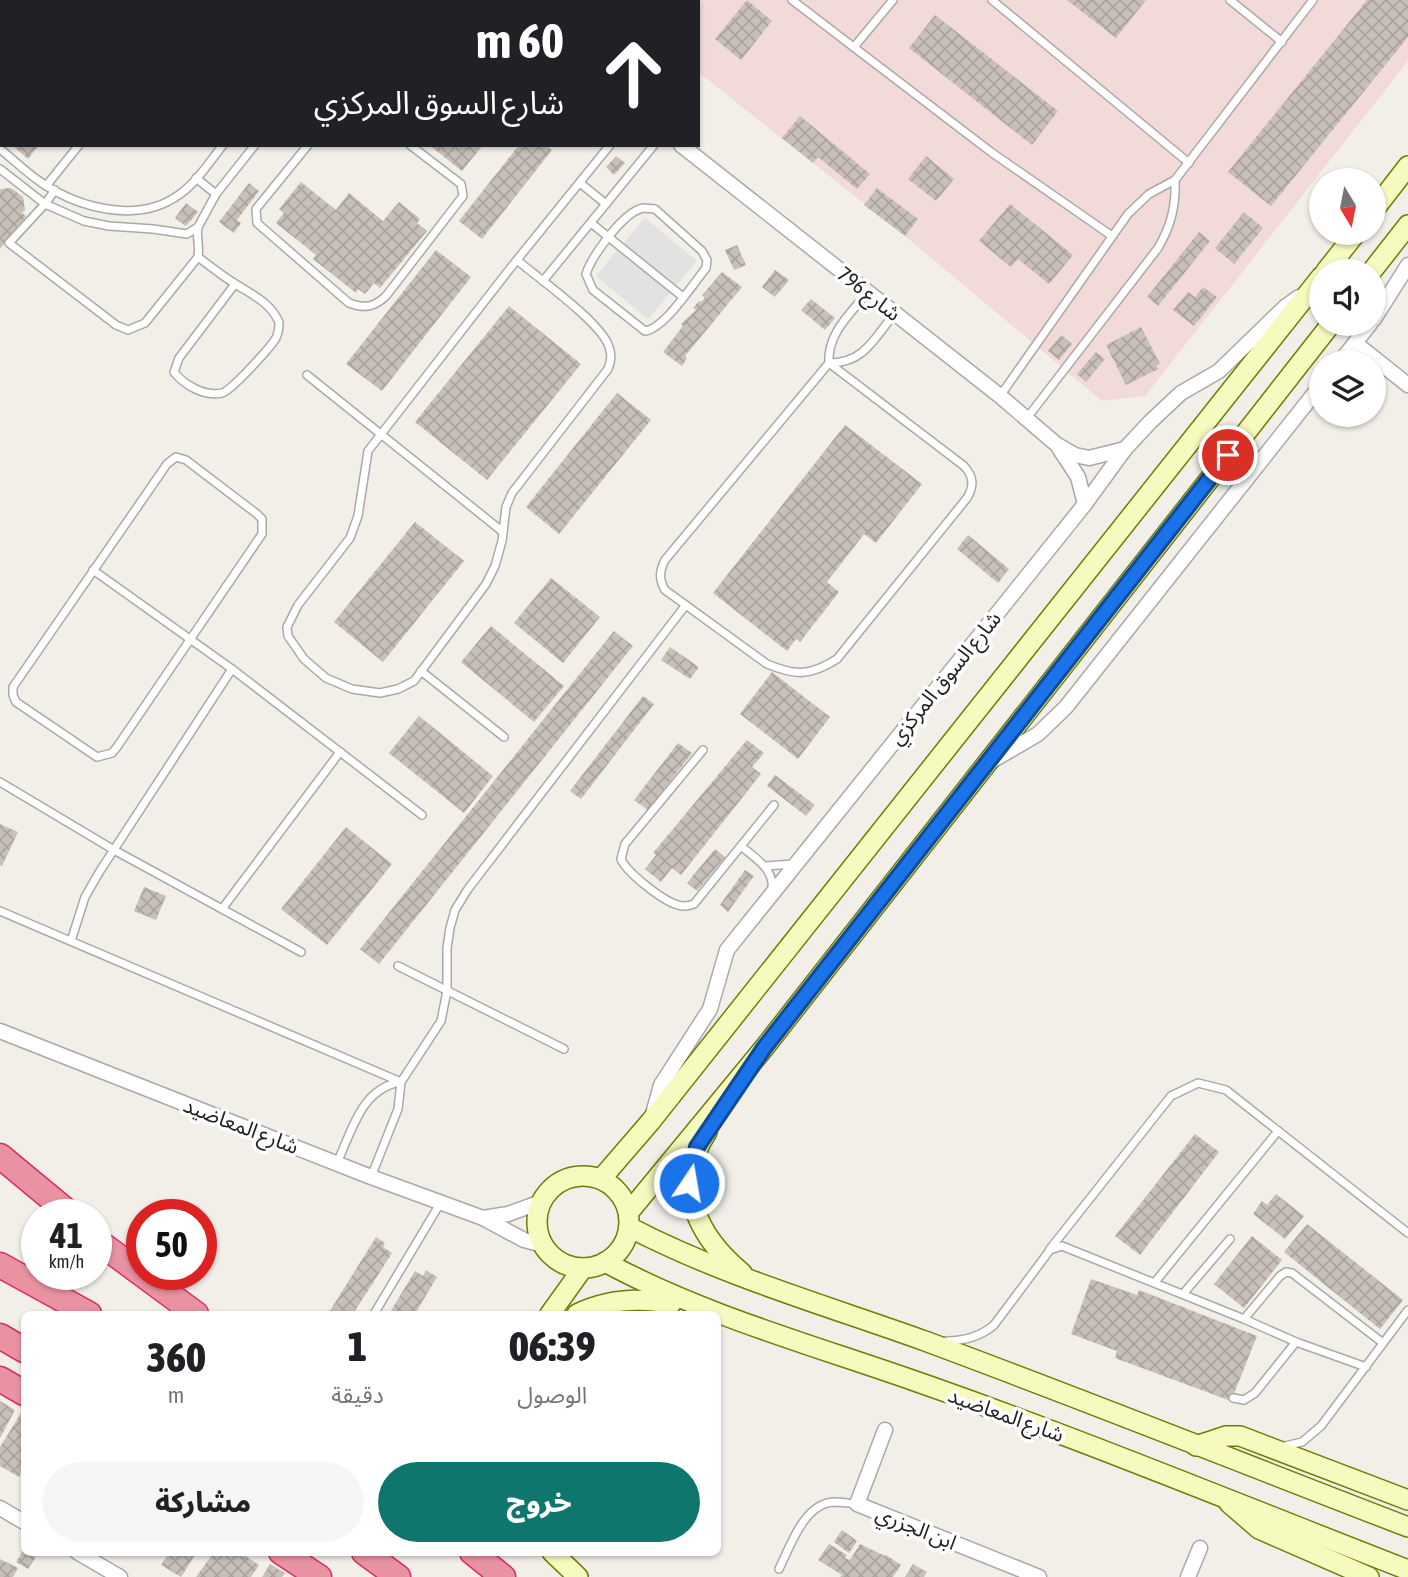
<!DOCTYPE html>
<html lang="ar">
<head>
<meta charset="utf-8">
<style>
	body { margin:0; font-family:"Asap Condensed","Noto Sans Arabic",sans-serif; background:#f6f6f6; color:#202124; direction:rtl; height:100vh; display:flex; flex-direction:column; font-size:26px; white-space:nowrap }
	* { box-sizing:border-box; margin:0 }
	p { font-size:23px; color:#757577 }
	.icon { flex:none; width:38px; height:38px; fill:none; stroke:currentColor; stroke-width:2; stroke-linecap:round; stroke-linejoin:round }
	.map { position:relative; flex:1; overflow:hidden; direction:ltr }
	.sheet { position:absolute; left:21px; top:1311px; width:700px; height:245px; display:flex; flex-direction:column; background:#fff; border-radius:10px; box-shadow:0 2px 5px #0004; direction:rtl }
	.sheet>* { flex:none }
	.hud { position:absolute; left:0px; top:0px; width:700px; height:147px; box-shadow:0 2px 5px #0004; direction:rtl; background:#202124; color:#fff; overflow:hidden }
	.needle { width:46px; rotate:170deg }
	.tools { position:absolute; left:1309px; top:168px; display:grid; gap:14px }
	.tools a { display:grid; place-items:center; width:77px; height:77px; border-radius:50%; background:#fff; box-shadow:0 2px 5px #0004; font-size:35px }
	.speed { position:absolute; left:21px; top:1199px; display:flex; gap:14px; font-size:35px; font-weight:700; text-align:center }
	.speed>* { display:grid; place-content:center; width:91px; height:91px; border-radius:50%; background:#fff; box-shadow:0 2px 5px #0004; line-height:1 }
	.speed small { font-size:18px; font-weight:400 }
	.speed .limit { border:10px solid #d22; background:#fff; color:#111 }
	.pin { position:absolute; display:grid; place-items:center; width:60px; height:60px; color:#fff; margin:-30px; border:4px solid #fff; border-radius:50%; box-shadow:0 2px 7px #0007 }
	.me { position:absolute; width:77px; margin:-38px; rotate:12deg; stroke-linejoin:round; filter:drop-shadow(0 0 5px #0008) }
	.turn { display:flex; align-items:center; gap:24px; height:147px; padding:0 21px; font-size:32px }
	.turn .icon { width:91px; height:91px; stroke-width:2.5 }
	.turn b { display:block; font-size:49px; line-height:60px }
	.eta { display:flex; justify-content:space-evenly; align-items:center; height:119px; text-align:center }
	.eta b { font-size:42px; font-weight:800; line-height:49px }
	.primary-button { display:flex; gap:14px; margin-top:auto; padding:14px 21px }
	.primary-button a { flex:1; height:80px; border-radius:42px; background:#0f766e; color:#fff; font-size:28px; font-weight:800; line-height:80px; text-align:center }
	.primary-button a+a { background:#f6f6f6; color:#202124 }
	.map>svg:first-child { display:block }
	.commercial { fill:#f2dad9 }
	.parking { fill:#e2e2e2 }
	.building { fill:url(#building-cross-hatch) }
	.lines { fill:none; stroke-linecap:round; stroke-linejoin:round }
	.lane-casing { stroke:#a9a9a9; stroke-width:10 }
	.street-casing { stroke:#a9a9a9; stroke-width:17 }
	.secondary-casing { stroke:#707d05; stroke-width:22 }
	.highway-casing { stroke:#dc2a67; stroke-width:27 }
	.lane { stroke:#fff; stroke-width:7 }
	.street { stroke:#fff; stroke-width:14 }
	.secondary { stroke:#f7fabf; stroke-width:19 }
	.highway { stroke:#e892a2; stroke-width:24 }
	.route-casing { stroke:#114b97; stroke-width:18 }
	.route { stroke:#1a73e8; stroke-width:12 }
	.labels { text-anchor:middle; stroke-width:7; stroke-linejoin:round; paint-order:stroke }
	.street-label { font-size:21px; fill:#222; stroke:#fff }
</style>
</head>
<body>
<div class="map">
<svg width="1408" height="1577" viewBox="0 0 1408 1577">
	<defs>
		<pattern id="building-cross-hatch" width="8" height="8" patternUnits="userSpaceOnUse" patternTransform="scale(1.75)"><rect width="8" height="8" fill="#c7bfb8"/><path d="M0 0l8 8M0 8l8-8" fill="none" stroke="#aba49e"/></pattern>
	</defs>
	<rect width="100%" height="100%" fill="#f2efe9"/>
	<polygon class="commercial" points="606,0 1408,0 1408,61 1145,396 1102,401 905,236 698,72 698,2"/>
	<polygon class="parking" points="645,218 697,261 648,319 596,276"/>
	<g class="building">
		<polygon points="747,0 772,21 741,60 715,39"/>
		<polygon points="1067,0 1146,0 1116,38"/>
		<polygon points="1367,0 1408,0 1408,37 1271,206 1228,172"/>
		<polygon points="935,15 1058,111 1032,145 909,48"/>
		<polygon points="800,116 870,174 857,189 818,157 813,163 782,138"/>
		<polygon points="12,145 39,145 28,159"/>
		<polygon points="429,145 483,145 462,171"/>
		<polygon points="519,145 546,145 552,150 482,239 459,221"/>
		<polygon points="616,156 625,163 614,175 606,167"/>
		<polygon points="926,156 954,179 936,201 908,179"/>
		<polygon points="301,182 336,210 349,193 383,221 399,202 420,219 417,223 427,231 380,288 374,283 365,294 358,289 356,293 313,259 316,255 276,223 284,213 279,209"/>
		<polygon points="249,183 259,191 237,220 241,223 234,233 219,222"/>
		<polygon points="11,188 23,197 25,210 22,213 26,216 0,249 0,189"/>
		<polygon points="877,188 918,219 905,236 864,205"/>
		<polygon points="186,203 198,212 186,226 175,218"/>
		<polygon points="1010,204 1073,255 1049,284 1018,259 1011,267 979,241"/>
		<polygon points="1244,212 1263,228 1234,264 1215,248"/>
		<polygon points="1199,232 1210,241 1158,306 1147,297"/>
		<polygon points="737,245 746,265 734,270 725,250"/>
		<polygon points="436,250 471,277 382,391 346,364"/>
		<polygon points="775,270 789,280 775,297 762,287"/>
		<polygon points="722,272 742,287 685,356 687,358 682,366 663,352 683,326 681,324 696,310 693,308 699,301 701,302 705,298 702,295"/>
		<polygon points="1203,287 1217,297 1194,326 1173,310 1188,292 1195,297"/>
		<polygon points="811,299 835,318 825,330 801,310"/>
		<polygon points="509,306 581,364 487,480 415,422"/>
		<polygon points="1141,327 1160,364 1156,366 1158,369 1126,385 1106,345"/>
		<polygon points="1061,335 1072,344 1059,360 1048,351"/>
		<polygon points="1096,352 1105,359 1086,382 1077,374"/>
		<polygon points="617,393 651,420 559,534 526,507"/>
		<polygon points="845,425 922,484 876,543 864,534 827,582 839,592 800,642 796,639 787,651 713,593"/>
		<polygon points="415,522 464,561 383,662 334,622"/>
		<polygon points="968,535 1009,569 998,583 957,549"/>
		<polygon points="551,578 600,617 563,663 514,623"/>
		<polygon points="491,626 564,686 534,722 461,662"/>
		<polygon points="614,631 633,646 379,964 360,949"/>
		<polygon points="670,647 699,667 690,679 661,660"/>
		<polygon points="772,672 830,717 798,759 740,714"/>
		<polygon points="643,696 654,704 581,799 570,791"/>
		<polygon points="419,716 493,776 464,813 389,753"/>
		<polygon points="747,740 764,753 752,767 761,774 681,875 672,868 661,882 645,869 656,855 653,853"/>
		<polygon points="678,743 692,753 648,810 634,800"/>
		<polygon points="775,775 815,805 806,816 767,786"/>
		<polygon points="0,824 18,832 2,866 0,865"/>
		<polygon points="346,827 392,864 327,945 281,909"/>
		<polygon points="715,849 725,857 697,891 687,883"/>
		<polygon points="745,870 754,876 728,912 720,905"/>
		<polygon points="144,887 166,896 156,920 134,911"/>
		<polygon points="1195,1134 1219,1152 1140,1255 1115,1236"/>
		<polygon points="1276,1194 1304,1216 1285,1239 1253,1214 1262,1201 1267,1205"/>
		<polygon points="1307,1224 1403,1300 1380,1329 1284,1252"/>
		<polygon points="1252,1236 1282,1260 1244,1308 1214,1284"/>
		<polygon points="376,1237 385,1243 383,1247 392,1253 353,1314 328,1314"/>
		<polygon points="426,1270 437,1277 415,1314 389,1314 415,1271 423,1276"/>
		<polygon points="1091,1279 1137,1295 1139,1290 1257,1336 1231,1401 1115,1358 1117,1351 1071,1334"/>
		<polygon points="0,1401 15,1410 0,1438"/>
		<polygon points="21,1413 24,1416 24,1467 19,1477 0,1466 0,1447"/>
		<polygon points="842,1530 857,1541 849,1553 834,1542"/>
		<polygon points="829,1544 847,1555 845,1558 850,1560 860,1544 885,1556 886,1555 901,1565 893,1577 840,1577 842,1575 818,1560"/>
		<polygon points="24,1549 24,1552 36,1557 28,1569 16,1562"/>
		<polygon points="160,1552 197,1552 181,1577 161,1565 167,1556"/>
		<polygon points="214,1552 240,1552 259,1565 251,1577 196,1577"/>
		<polygon points="0,1559 18,1568 13,1577 0,1577"/>
		<polygon points="270,1564 285,1573 282,1577 262,1577"/>
		<polygon points="913,1564 927,1572 924,1577 905,1577"/>
	</g>
	<g class="lines">
		<defs>
			<g id="lane">
				<polyline points="109,0 111,2"/>
				<polyline points="248,0 248,2"/>
				<polyline points="792,0 991,152 1112,236"/>
				<polyline points="992,0 1189,163"/>
				<polyline points="1230,0 1282,42"/>
				<polyline points="63,2 64,0"/>
				<polyline points="339,2 340,0"/>
				<polyline points="369,2 370,0"/>
				<polyline points="854,47 893,0"/>
				<path d="M308 145 256 209 257 223 349 303C365 309 374 307 386 296L463 196 461 184 410 145"/>
				<path d="M0 149C14 160 27 173 42 183 81 209 140 224 180 194 197 182 210 161 223 145"/>
				<polyline points="0,169 45,204 84,221 109,226 153,229 187,234 198,227 216,194 255,145"/>
				<polyline points="196,178 216,194"/>
				<polyline points="580,183 606,204"/>
				<polyline points="46,186 79,145"/>
				<path d="M55 190 45 204 9 243 116 325 128 330 145 323 198 257C200 246 196 238 198 227"/>
				<path d="M643 208 655 209 702 251 707 260 706 268C693 284 665 328 645 331L593 290 586 274C592 256 623 212 643 208Z"/>
				<polyline points="591,223 683,297"/>
				<path d="M198 257C210 266 221 275 234 283 252 295 269 301 279 322 279 328 279 332 276 338 270 348 232 390 222 393 205 397 184 385 174 372L179 358 235 284"/>
				<path d="M517 260C538 278 602 323 609 347 612 356 611 361 608 369L512 493 506 507 502 541 495 566 486 584 414 681 398 689 380 693 352 689 326 678 304 659 288 636 287 627 298 605 350 538 358 516 368 451 512 266 610 145"/>
				<polyline points="543,281 654,145"/>
				<path d="M867 293C850 314 827 334 829 363 864 363 874 339 894 314"/>
				<path d="M829 363 964 466C974 477 974 486 967 498L837 659C810 676 796 676 767 664L665 590C659 579 659 572 665 560Z"/>
				<polyline points="307,375 503,532"/>
				<polyline points="1000,396 1128,214 1149,194 1175,180 1313,0"/>
				<path d="M1027 418 1158 248C1171 226 1176 206 1175 180"/>
				<polygon points="176,457 186,460 257,514 262,519 262,534 117,747 112,753 97,757 16,702 13,695 13,687 167,464"/>
				<polyline points="93,570 232,669 422,815"/>
				<polyline points="421,671 504,737"/>
				<path d="M703 750 625 844 621 859C627 873 663 901 678 905 684 907 688 906 694 904L774 805"/>
				<polyline points="0,782 114,850 301,952"/>
				<path d="M741 846C756 859 775 869 772 891"/>
				<polyline points="766,866 793,864"/>
				<polyline points="222,909 340,752"/>
				<polyline points="0,911 401,1082"/>
				<polyline points="71,941 85,897 100,871 232,669"/>
				<polyline points="398,966 564,1049"/>
				<path d="M337 1163C352 1131 361 1089 400 1082"/>
				<polyline points="371,1177 398,1109 401,1082 441,1021 447,991 447,948 450,928 455,910 468,889 685,606"/>
				<polyline points="1050,1249 1171,1096 1198,1083 1226,1090 1408,1233"/>
				<polyline points="1155,1282 1278,1131"/>
				<polyline points="1183,1294 1230,1239"/>
				<polyline points="374,1314 441,1202"/>
				<polyline points="1244,1319 1280,1276 1286,1272 1292,1273 1383,1343"/>
				<path d="M946 1341C965 1341 980 1337 994 1325L1050 1250 1062 1246 1244 1319 1296 1342 1366 1367"/>
				<polyline points="1233,1398 1244,1400 1255,1393 1296,1342"/>
				<polyline points="1285,1446 1302,1442 1321,1426 1408,1310"/>
				<path d="M779 1569C790 1547 804 1503 834 1502 841 1502 849 1503 857 1504"/>
			</g>
			<g id="street">
				<polyline points="495,0 498,2"/>
				<polyline points="681,145 1000,396 1056,444 1075,455 1089,458 1125,449"/>
				<polyline points="1374,319 1408,265"/>
				<polyline points="1355,343 1408,385"/>
				<polyline points="1340,362 1370,324"/>
				<polyline points="1059,448 1078,477 1085,504"/>
				<polyline points="990,762 1038,734 1066,707 1321,385"/>
				<polyline points="0,1031 371,1177 483,1218 524,1240 543,1245"/>
				<polyline points="653,1114 661,1085 710,1009 727,950 1085,504 1125,449 1150,422 1181,393 1219,371 1285,307 1299,297"/>
				<polyline points="483,1218 508,1214 541,1202"/>
				<polyline points="885,1430 857,1504 1039,1577"/>
				<polyline points="0,1508 24,1522"/>
				<polyline points="77,1552 120,1577"/>
				<polyline points="1188,1577 1200,1548"/>
			</g>
			<g id="secondary">
				<polyline points="1374,210 1408,166"/>
				<polyline points="1326,271 1356,233"/>
				<polyline points="1372,271 1408,225"/>
				<path d="M707 1132C672 1184 697 1236 742 1273"/>
				<circle cx="583" cy="1222" r="46"/>
				<polyline points="601,1179 651,1121 1321,277"/>
				<polyline points="629,1212 764,1048 1331,324"/>
				<path d="M629 1227C723 1276 825 1305 925 1341 1087 1401 1247 1465 1408 1527"/>
				<path d="M605 1262C701 1314 809 1344 912 1380 1079 1438 1243 1506 1408 1570"/>
				<polyline points="550,1314 583,1268"/>
				<path d="M577 1314C608 1299 638 1297 671 1304"/>
				<polyline points="1196,1446 1226,1436 1240,1436 1408,1500"/>
				<polyline points="1229,1503 1259,1529 1369,1577"/>
				<polyline points="552,1552 578,1577"/>
			</g>
			<g id="highway">
				<polyline points="0,1156 70,1214"/>
				<polyline points="96,1240 196,1314"/>
				<polyline points="0,1265 89,1314"/>
				<polyline points="0,1336 24,1350"/>
				<polyline points="0,1379 24,1393"/>
				<polyline points="281,1552 319,1577"/>
				<polyline points="364,1552 398,1577"/>
				<polyline points="472,1552 503,1577"/>
			</g>
		</defs>
		<use href="#lane" class="lane-casing"/>
		<use href="#street" class="street-casing"/>
		<use href="#secondary" class="secondary-casing"/>
		<use href="#highway" class="highway-casing"/>
		<use href="#lane" class="lane"/>
		<use href="#street" class="street"/>
		<use href="#secondary" class="secondary"/>
		<use href="#highway" class="highway"/>
	</g>
	<g class="lines">
		<defs>
			<polyline id="route" points="689,1183 697,1147 764,1048 1228,455"/>
		</defs>
		<use href="#route" class="route-casing"/>
		<use href="#route" class="route"/>
	</g>
	<g class="labels">
		<g class="street-label">
			<text transform="translate(869 294) rotate(38)" y="7">شارع 796</text>
			<text transform="translate(945 678) rotate(-51)" y="7">شارع السوق المركزي</text>
			<text transform="translate(241 1126) rotate(21)" y="7">شارع المعاضيد</text>
			<text transform="translate(1006 1415) rotate(20)" y="7">شارع المعاضيد</text>
			<text transform="translate(916 1528) rotate(22)" y="7">ابن الجزري</text>
		</g>
	</g>
</svg>
<div class="tools">
<a><svg class="needle" viewBox="-14 -14 28 28"><path d="M0-13l5 13h-10z" fill="#e53935"/><path d="M0 13l5-13h-10z" fill="#757577"/></svg></a>
<a><svg class="icon" aria-label="sound" viewBox="0 0 24 24"><path d="M4 9h4l5-4v14l-5-4H4zM17 9q2 3 0 6"/></svg></a>
<a><svg class="icon" aria-label="layers" viewBox="0 0 24 24"><path d="M12 4l9 5-9 5-9-5zM3 14l9 5 9-5"/></svg></a>
</div>
<div class="speed"><div>41<small>km/h</small></div><div class="limit">50</div></div>
<div class="pin" style="left:1228px;top:455px;background:#d93025"><svg class="icon" aria-label="arrive" viewBox="0 0 24 24"><path d="M6 21V4h12l-3 4 3 4H6"/></svg></div>
<svg class="me" style="left:689px;top:1183px" viewBox="-20 -20 40 40"><circle r="17" fill="#1a73e8" stroke="#fff" stroke-width="3"/><path d="M0-11L8 9 0 5-8 9z" fill="#fff"/></svg>
<div class="hud">
<div class="turn"><svg class="icon" aria-label="ahead" viewBox="0 0 24 24"><path d="M12 20V5M6 11l6-6 6 6"/></svg><div><b>60 m</b>شارع السوق المركزي</div></div>
</div>
<section class="sheet">
<div class="eta">
<div><b>06:39</b><p>الوصول</p></div>
<div><b>1</b><p>دقيقة</p></div>
<div><b>360</b><p>m</p></div>
</div>
<div class="primary-button"><a>خروج</a><a>مشاركة</a></div>
</section>
</div>
</body>
</html>
